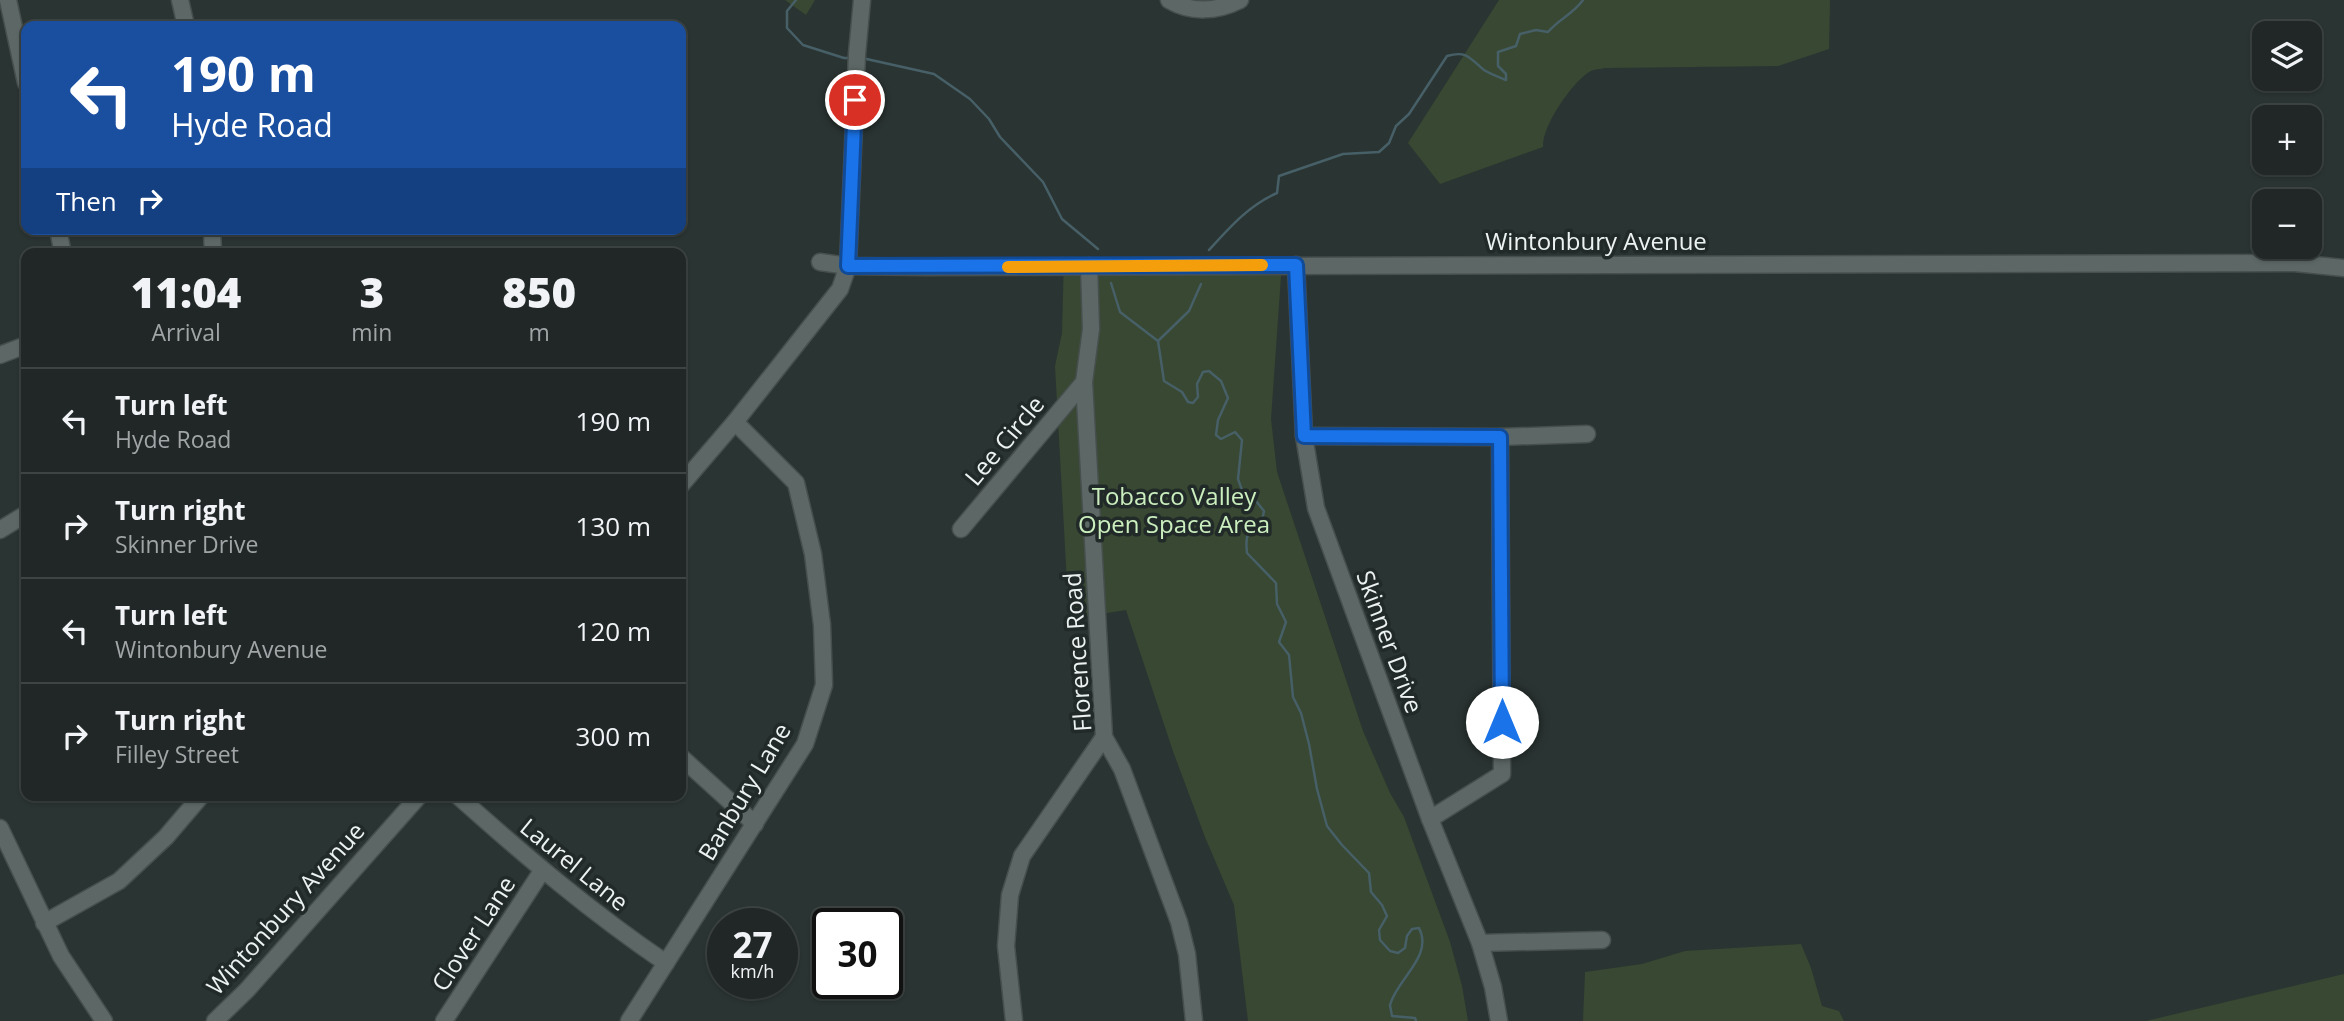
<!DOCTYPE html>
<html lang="en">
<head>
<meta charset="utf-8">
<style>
	body { margin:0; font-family:"Open Sans",sans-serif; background:#2d3332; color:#f1f3f6; height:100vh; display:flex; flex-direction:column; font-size:26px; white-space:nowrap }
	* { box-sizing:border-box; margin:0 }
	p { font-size:23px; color:#a2a5a7 }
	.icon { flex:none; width:38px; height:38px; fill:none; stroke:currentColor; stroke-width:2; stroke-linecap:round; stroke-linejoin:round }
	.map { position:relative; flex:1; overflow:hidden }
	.panel { position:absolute; left:21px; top:248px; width:665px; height:553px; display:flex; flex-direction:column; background:#202726; border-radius:14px; box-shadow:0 2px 5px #0004,0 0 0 2px #3d4443 }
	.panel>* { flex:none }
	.guide { position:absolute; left:21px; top:21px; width:665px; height:214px; border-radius:14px; box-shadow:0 2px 5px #0004,0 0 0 2px #3d4443; background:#1a4fa0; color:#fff; overflow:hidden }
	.fabs { position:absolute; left:2252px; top:21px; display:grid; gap:14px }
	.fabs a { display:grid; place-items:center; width:70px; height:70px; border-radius:14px; background:#202726; box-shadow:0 2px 5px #0004,0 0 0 2px #3d4443; font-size:35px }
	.speed { position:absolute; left:707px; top:908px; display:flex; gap:14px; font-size:35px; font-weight:700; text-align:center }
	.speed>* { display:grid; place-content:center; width:91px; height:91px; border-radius:50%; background:#202726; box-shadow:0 2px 5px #0004,0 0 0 2px #3d4443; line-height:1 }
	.speed small { font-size:18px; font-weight:400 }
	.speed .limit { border:4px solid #111; border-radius:10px; background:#fff; color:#111 }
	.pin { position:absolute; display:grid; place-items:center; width:60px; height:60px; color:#fff; margin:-30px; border:4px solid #fff; border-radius:50%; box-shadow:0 2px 7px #0007 }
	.me { position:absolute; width:77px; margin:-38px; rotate:0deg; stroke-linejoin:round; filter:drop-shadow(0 0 5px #0008) }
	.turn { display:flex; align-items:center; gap:24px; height:147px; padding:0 35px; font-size:32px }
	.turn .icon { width:91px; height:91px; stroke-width:2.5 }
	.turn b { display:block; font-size:49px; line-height:60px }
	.then { display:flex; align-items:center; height:66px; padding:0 35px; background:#0003; gap:14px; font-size:26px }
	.eta { display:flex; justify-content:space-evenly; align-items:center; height:119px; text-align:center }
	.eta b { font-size:42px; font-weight:800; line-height:49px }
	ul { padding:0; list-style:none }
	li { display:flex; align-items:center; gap:21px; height:105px; padding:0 35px; border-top:2px solid #3d4443 }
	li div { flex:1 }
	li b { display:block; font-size:26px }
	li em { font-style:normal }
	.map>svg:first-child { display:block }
	.green { fill:#384832 }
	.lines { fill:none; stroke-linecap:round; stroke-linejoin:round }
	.stream { stroke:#475f67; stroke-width:2.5 }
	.minor-casing { stroke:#474f4e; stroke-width:19 }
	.minor { stroke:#5d6866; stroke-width:16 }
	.route-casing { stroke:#114b97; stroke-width:18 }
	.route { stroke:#1a73e8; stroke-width:12 }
	.slow { stroke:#f59e0b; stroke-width:12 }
	.labels { text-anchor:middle; stroke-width:7; stroke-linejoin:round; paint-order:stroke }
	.street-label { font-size:24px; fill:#ecf2f1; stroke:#212a28 }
	.park-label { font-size:24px; fill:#caeebe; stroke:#212a28 }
</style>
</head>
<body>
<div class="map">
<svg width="2344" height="1021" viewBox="0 0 2344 1021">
	<rect width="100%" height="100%" fill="#2a3432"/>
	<g class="green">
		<polygon points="785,0 815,0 806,15"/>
		<path d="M1499 0H1830L1829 49 1778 66 1606 68C1600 69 1594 69 1589 72 1571 84 1542 126 1543 147L1440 184 1408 143Z"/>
		<polygon points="502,249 499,254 400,254"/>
		<polygon points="1064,258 1282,262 1271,419 1277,472 1363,731 1390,793 1404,817 1450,942 1462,986 1468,1021 1248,1021 1234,905 1205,837 1174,754 1126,610 1069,619 1055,366 1062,333"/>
		<polygon points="1801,944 1811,968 1822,1006 1839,1011 1844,1021 1583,1021 1585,972 1642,964 1685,951"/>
		<polygon points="2344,974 2344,1021 2146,1021"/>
	</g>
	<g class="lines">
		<g class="stream">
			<polyline points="796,0 787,11 787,28 803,45 844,58 852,58"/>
			<polyline points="862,58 934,74 970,99 989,119 1000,137 1043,182 1062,219 1098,249"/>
			<path d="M1209 250C1229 228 1249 205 1277 193L1279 176 1343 154 1379 152 1389 143 1396 126 1409 114 1447 56C1468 50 1470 59 1484 70 1490 74 1499 77 1506 80V74L1498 66V52L1516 46 1520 34 1536 30 1548 32C1559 19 1573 14 1583 0"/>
			<path d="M1111 283 1120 312 1158 341 1164 381 1182 392 1188 402 1193 403 1198 397 1197 384 1203 372 1209 371 1221 381 1228 398 1218 420 1216 435 1221 439 1235 432 1242 440 1238 479 1243 493 1256 501 1264 511 1262 521C1247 530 1245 536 1247 553L1276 583 1277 604 1286 622 1279 642 1289 655 1293 697 1301 713 1309 744 1317 789 1327 826 1342 845 1369 873 1371 892 1382 905 1387 916 1379 930 1380 940 1390 951 1398 953 1405 948 1407 936 1412 929 1419 928C1434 956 1396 980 1390 1005 1390 1006 1392 1015 1392 1016L1415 1018 1416 1021"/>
			<polyline points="1158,341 1189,311 1201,284"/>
		</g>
		<defs>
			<g id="minor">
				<polyline points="8,0 26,83"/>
				<polyline points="180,0 186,26"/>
				<path d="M1169 0C1191 13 1216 12 1240 0"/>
				<polyline points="58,229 63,254"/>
				<polyline points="212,229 213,254"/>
				<polyline points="820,262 848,266 926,267 2295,263 2344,268"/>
				<polyline points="1296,265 1304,436 1316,508 1430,819 1480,943 1493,987 1499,1021"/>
				<polyline points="1089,266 1091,329 1084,382 1104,737 1122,769 1179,922 1187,954 1194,1021"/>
				<polyline points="0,355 26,345"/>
				<polyline points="1304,436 1500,437 1587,434"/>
				<polyline points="681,485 735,422 840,289 848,266 857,54 862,0"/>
				<polyline points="961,529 1084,382"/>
				<polyline points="0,530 26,514"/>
				<polyline points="681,757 755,824"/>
				<path d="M458 796C525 856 592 913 666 963"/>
				<polyline points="1430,819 1502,774 1500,437"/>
				<polyline points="0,828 61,956 104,1021"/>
				<polyline points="44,923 119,881 166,837 201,796"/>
				<polyline points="1480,943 1602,940"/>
				<polyline points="215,1021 247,990 419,796"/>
				<polyline points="444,1021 542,871"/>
				<polyline points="629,1021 805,744 824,685 822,625 813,554 796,483 735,422"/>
				<polyline points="1014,1021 1006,946 1010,895 1022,856 1104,737"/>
			</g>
		</defs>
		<use href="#minor" class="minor-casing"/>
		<use href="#minor" class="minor"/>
	</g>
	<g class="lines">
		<defs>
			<polyline id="route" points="855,100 848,266 1296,265 1304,436 1500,437 1502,722"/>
		</defs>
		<use href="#route" class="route-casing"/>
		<use href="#route" class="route"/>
		<polyline class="slow" points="1008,267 1262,265"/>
	</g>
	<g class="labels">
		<g class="street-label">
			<text x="1596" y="250">Wintonbury Avenue</text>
			<text transform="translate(1005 441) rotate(-50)" y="8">Lee Circle</text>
			<text transform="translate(1389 642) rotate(70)" y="8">Skinner Drive</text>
			<text transform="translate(1078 652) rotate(-94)" y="8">Florence Road</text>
			<text transform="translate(745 792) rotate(-59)" y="8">Banbury Lane</text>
			<text transform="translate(574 865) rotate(39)" y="8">Laurel Lane</text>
			<text transform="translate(286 909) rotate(-48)" y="8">Wintonbury Avenue</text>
			<text transform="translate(474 934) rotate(-57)" y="8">Clover Lane</text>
		</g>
		<g class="park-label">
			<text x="1174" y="505">Tobacco Valley<tspan x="1174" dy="28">Open Space Area</tspan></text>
		</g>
	</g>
</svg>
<div class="fabs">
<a><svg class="icon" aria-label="layers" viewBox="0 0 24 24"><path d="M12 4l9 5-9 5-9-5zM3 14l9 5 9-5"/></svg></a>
<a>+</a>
<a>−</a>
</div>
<div class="speed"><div>27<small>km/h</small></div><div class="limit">30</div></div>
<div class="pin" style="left:855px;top:100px;background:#d93025"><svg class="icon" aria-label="arrive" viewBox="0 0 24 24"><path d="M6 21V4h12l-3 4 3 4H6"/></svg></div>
<svg class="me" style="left:1502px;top:722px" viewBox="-20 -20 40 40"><circle r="19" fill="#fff"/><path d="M0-13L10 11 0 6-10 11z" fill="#1a73e8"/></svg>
<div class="guide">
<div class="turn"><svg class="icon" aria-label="left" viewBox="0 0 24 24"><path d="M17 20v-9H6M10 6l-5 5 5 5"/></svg><div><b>190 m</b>Hyde Road</div></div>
<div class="then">Then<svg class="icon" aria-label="right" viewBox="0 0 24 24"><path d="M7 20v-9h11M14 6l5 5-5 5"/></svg></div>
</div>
<section class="panel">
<div class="eta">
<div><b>11:04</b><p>Arrival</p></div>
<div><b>3</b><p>min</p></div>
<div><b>850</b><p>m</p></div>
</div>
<ul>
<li><svg class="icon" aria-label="left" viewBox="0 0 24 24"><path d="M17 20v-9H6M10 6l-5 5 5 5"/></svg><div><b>Turn left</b><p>Hyde Road</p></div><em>190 m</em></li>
<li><svg class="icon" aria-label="right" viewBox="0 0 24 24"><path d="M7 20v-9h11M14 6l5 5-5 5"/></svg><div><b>Turn right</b><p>Skinner Drive</p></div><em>130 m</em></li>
<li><svg class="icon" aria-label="left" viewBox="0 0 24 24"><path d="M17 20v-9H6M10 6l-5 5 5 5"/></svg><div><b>Turn left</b><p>Wintonbury Avenue</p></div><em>120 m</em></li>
<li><svg class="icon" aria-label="right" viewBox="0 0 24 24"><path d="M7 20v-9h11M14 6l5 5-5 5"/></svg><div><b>Turn right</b><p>Filley Street</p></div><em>300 m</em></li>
</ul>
</section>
</div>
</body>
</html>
